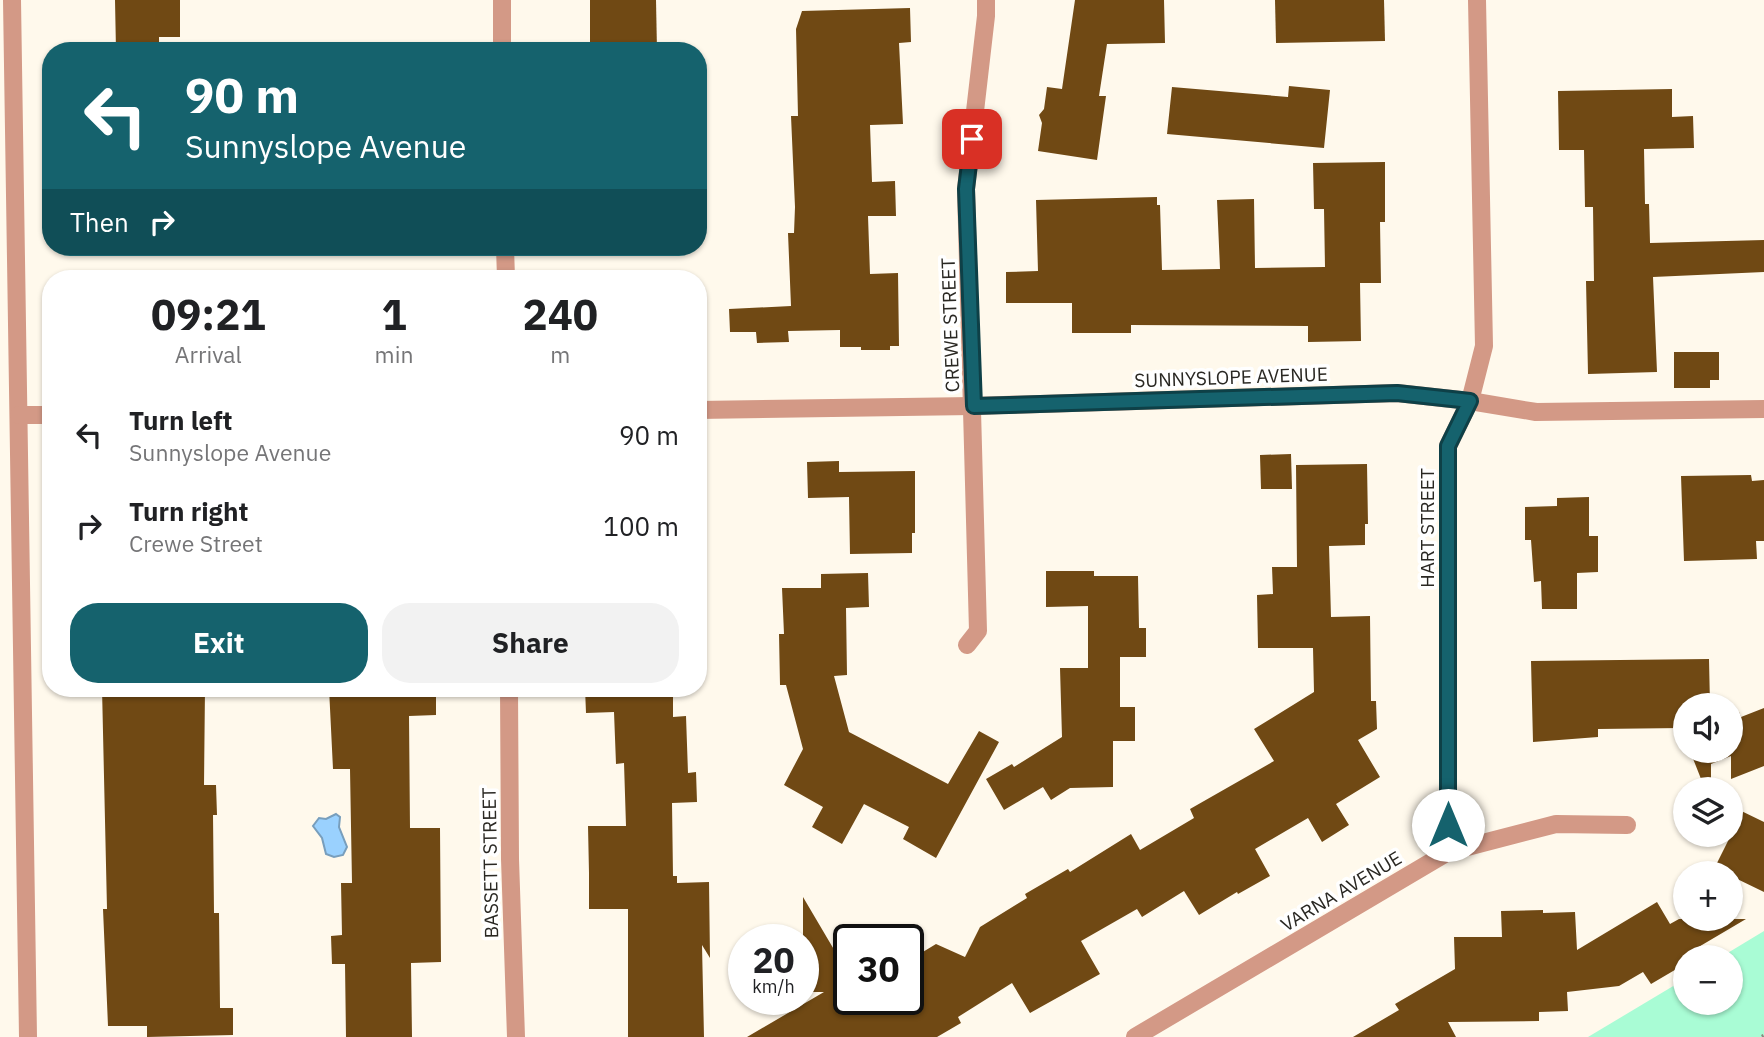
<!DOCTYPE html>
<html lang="en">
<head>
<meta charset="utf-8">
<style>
	body { margin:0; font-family:"IBM Plex Sans",sans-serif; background:#f2f2f2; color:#202124; height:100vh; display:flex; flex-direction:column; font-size:26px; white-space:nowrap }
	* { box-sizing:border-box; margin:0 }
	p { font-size:23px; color:#757577 }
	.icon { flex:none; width:38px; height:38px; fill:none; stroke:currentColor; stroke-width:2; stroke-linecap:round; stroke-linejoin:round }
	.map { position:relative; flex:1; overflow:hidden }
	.details { position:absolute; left:42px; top:270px; width:665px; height:427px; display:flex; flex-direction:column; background:#fff; border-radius:28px; box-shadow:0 2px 5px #0004 }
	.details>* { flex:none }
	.top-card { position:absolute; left:42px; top:42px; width:665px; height:214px; border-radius:28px; box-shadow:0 2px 5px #0004; background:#15626d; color:#fff; overflow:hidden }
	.tools { position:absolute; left:1673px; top:693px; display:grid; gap:14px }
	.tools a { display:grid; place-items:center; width:70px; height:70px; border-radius:50%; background:#fff; box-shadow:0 2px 5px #0004; font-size:35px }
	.speed { position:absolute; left:728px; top:924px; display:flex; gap:14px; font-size:35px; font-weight:700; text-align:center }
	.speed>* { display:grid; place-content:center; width:91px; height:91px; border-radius:50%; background:#fff; box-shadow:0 2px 5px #0004; line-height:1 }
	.speed small { font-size:18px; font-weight:400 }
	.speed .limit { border:4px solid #111; border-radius:10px; background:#fff; color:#111 }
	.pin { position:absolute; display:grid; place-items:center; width:60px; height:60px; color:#fff; margin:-30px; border-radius:14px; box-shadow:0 4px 10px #0006 }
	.me { position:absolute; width:77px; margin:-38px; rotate:0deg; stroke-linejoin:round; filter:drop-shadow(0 0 5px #0008) }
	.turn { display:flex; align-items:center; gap:24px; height:147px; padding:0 28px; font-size:32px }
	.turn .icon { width:91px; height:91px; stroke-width:2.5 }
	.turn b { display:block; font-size:49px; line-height:60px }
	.then { display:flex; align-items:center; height:66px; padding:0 28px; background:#0003; gap:14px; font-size:26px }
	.eta { display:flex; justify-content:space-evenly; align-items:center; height:119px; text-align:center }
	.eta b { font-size:42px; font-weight:700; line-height:49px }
	.primary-button { display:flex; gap:14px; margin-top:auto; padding:14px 28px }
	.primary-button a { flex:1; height:80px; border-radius:28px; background:#15626d; color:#fff; font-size:28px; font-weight:700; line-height:80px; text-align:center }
	.primary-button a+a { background:#f2f2f2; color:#202124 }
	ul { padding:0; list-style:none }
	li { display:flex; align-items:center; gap:21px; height:91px; padding:0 28px }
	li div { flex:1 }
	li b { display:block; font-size:26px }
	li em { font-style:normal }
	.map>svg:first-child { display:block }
	.green { fill:#a9fcd5 }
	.water { fill:#9ad1fe; stroke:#789ebc; stroke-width:2 }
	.building { fill:#704914 }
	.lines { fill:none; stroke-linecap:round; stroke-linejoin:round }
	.path { stroke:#8c8880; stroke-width:4.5; stroke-dasharray:2 5; stroke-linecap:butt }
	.street { stroke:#d39986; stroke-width:18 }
	.route-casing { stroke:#0e4047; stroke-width:18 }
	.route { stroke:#15626d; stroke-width:12 }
	.labels { text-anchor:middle; stroke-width:7; stroke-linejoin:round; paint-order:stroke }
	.street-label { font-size:19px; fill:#2a2823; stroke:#fff }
</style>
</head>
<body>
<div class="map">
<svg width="1764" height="1037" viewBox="0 0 1764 1037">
	<rect width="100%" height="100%" fill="#fff9ec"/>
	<polygon class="green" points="1764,931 1764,1037 1588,1037 1685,979 1685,1003 1731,1003 1731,957 1721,957"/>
	<polygon class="water" points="336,814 340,817 339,827 347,847 343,855 334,857 326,854 322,838 313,826 319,818 326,819"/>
	<g class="building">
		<polygon points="115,0 180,0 180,37 159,37 159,51 116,51"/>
		<polygon points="590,0 656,0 657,51 590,51"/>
		<polygon points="1075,0 1164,0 1165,43 1107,44 1099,96 1106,96 1097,160 1038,151 1042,123 1039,115 1044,109 1047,87 1062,89"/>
		<polygon points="1275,0 1384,0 1385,41 1276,43"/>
		<polygon points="910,8 911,42 899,43 903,124 870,125 872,182 895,181 896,216 868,216 870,274 898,273 899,346 890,346 890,350 861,350 861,347 840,347 840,330 788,331 789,342 757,343 756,332 730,332 729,309 791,306 788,233 794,233 795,207 791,116 798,116 796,29 802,11"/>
		<polygon points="1289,86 1330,90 1324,148 1167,134 1172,87 1288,97"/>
		<polygon points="1672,89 1672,117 1693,116 1694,148 1644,149 1645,204 1649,204 1650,243 1764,240 1764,272 1653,277 1657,372 1588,374 1586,281 1594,281 1593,207 1585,207 1584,150 1559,150 1558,91"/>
		<polygon points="1385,162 1385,222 1380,222 1381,283 1360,283 1361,341 1308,342 1308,326 1131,325 1131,333 1072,333 1072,303 1006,303 1006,272 1038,271 1036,200 1157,197 1157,205 1160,205 1162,270 1220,269 1217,200 1254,199 1255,268 1325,267 1324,209 1314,209 1313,163"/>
		<polygon points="1674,352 1719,352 1719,380 1710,380 1710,388 1674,388"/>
		<polygon points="1291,454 1292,489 1261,489 1260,455"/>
		<polygon points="839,461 839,472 915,471 915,533 912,533 912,553 850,554 849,497 808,498 807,462"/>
		<polygon points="1367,464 1368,524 1365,524 1365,545 1329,546 1331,617 1370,616 1371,701 1376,701 1377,729 1358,740 1380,777 1336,804 1349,825 1322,842 1308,818 1255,849 1270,876 1238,894 1237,892 1199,915 1184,891 1142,917 1137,909 1081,941 1100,974 1030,1013 1012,983 958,1017 961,1023 937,1037 747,1037 824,992 803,992 803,897 849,975 849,999 908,999 908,961 936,944 965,957 980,927 1027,898 1025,894 1068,869 1070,872 1131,834 1140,850 1194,818 1190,809 1274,761 1254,729 1314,692 1313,648 1258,648 1257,595 1273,594 1272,567 1297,567 1296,465"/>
		<polygon points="1751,475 1752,481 1764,480 1764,541 1756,541 1757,559 1684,561 1681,476"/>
		<polygon points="1589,497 1589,536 1598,536 1598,572 1577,573 1577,609 1542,609 1541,581 1534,582 1531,540 1525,540 1525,507 1557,506 1557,498"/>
		<polygon points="1046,571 1094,571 1094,576 1138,576 1139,628 1146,628 1146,657 1120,657 1120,707 1135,707 1135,741 1113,741 1113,787 1070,788 1051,800 1043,787 1004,810 986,779 1012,764 1014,767 1062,737 1060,668 1088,668 1088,606 1046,607"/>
		<polygon points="868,573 869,607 846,608 847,675 834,676 849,732 948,784 979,731 999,742 936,858 903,839 909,827 864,804 842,844 812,827 823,807 784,785 803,749 786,685 780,685 779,634 784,634 782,588 821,588 821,574"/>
		<polygon points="1709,659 1710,705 1685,705 1685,737 1682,728 1598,729 1598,737 1533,742 1531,661"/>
		<polygon points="102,688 205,688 204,785 216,785 217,815 213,815 214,913 219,913 220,1008 233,1008 233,1035 147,1037 147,1026 108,1026 103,909 107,909"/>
		<polygon points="329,688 436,688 436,715 409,716 410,828 440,828 441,962 411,963 412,1037 346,1037 345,964 332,964 331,936 342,935 341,883 352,883 350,769 333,769"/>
		<polygon points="585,688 673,688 673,717 686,716 688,773 696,772 697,802 672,803 673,876 677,876 677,883 709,882 710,958 702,945 704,1037 628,1037 628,909 589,909 589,873 588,826 626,826 624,763 616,764 614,712 586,713"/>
		<polygon points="1764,708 1764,766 1731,779 1731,756 1711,764 1711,789 1705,789 1690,751 1731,751 1731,715 1739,712 1741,717"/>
		<polygon points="1731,806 1764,822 1764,892 1731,876 1731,873 1724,873 1714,869 1731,835"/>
		<polygon points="1657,902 1670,924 1679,919 1746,919 1685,955 1685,964 1651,984 1643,972 1619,986 1567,992 1568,1011 1539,1012 1539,1021 1448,1022 1456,1037 1353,1037 1399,1010 1395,1004 1455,969 1454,937 1502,937 1501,911 1543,910 1543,913 1575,912 1577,950"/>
	</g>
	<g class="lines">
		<polyline class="path" points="1762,1037 1764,1036"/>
		<g class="street">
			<polyline points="12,0 28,1037"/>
			<polyline points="502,0 502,51"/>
			<polyline points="505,247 506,278"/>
			<polyline points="698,410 973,406 1397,393 1470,401 1536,412 1764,409"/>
			<polyline points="19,415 51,415"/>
			<polyline points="967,645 978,631 966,189 986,16 986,0"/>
			<polyline points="509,688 510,859 516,1037"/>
			<polyline points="1448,852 1448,446 1470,401 1484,346 1477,0"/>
			<polyline points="1135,1037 1448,852 1556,824 1627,825"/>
		</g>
	</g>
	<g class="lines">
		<defs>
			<polyline id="route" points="972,139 966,189 974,406 1397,393 1470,401 1448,446 1448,825"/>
		</defs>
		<use href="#route" class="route-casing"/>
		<use href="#route" class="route"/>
	</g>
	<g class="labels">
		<g class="street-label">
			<text transform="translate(950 325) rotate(-92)" y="7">CREWE STREET</text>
			<text transform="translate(1231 377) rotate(-2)" y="7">SUNNYSLOPE AVENUE</text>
			<text transform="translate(1427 528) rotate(-90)" y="7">HART STREET</text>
			<text transform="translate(490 863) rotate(-91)" y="7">BASSETT STREET</text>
			<text transform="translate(1341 891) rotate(-31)" y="7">VARNA AVENUE</text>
		</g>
	</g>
</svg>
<div class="tools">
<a><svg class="icon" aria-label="sound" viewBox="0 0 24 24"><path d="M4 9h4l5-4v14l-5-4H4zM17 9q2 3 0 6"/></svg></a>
<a><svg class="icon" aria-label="layers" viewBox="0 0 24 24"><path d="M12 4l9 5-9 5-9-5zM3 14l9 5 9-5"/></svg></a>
<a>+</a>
<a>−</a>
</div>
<div class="speed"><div>20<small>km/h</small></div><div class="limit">30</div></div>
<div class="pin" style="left:972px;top:139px;background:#d93025"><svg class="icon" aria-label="arrive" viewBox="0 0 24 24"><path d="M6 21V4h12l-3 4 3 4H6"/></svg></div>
<svg class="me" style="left:1448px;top:825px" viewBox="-20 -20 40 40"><circle r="19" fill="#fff"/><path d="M0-13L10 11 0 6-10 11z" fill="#15626d"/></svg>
<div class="top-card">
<div class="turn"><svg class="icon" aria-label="left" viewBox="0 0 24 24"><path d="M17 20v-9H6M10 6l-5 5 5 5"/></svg><div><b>90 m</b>Sunnyslope Avenue</div></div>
<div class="then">Then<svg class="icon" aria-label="right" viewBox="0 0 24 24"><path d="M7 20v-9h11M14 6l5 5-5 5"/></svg></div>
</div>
<section class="details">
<div class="eta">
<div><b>09:21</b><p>Arrival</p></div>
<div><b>1</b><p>min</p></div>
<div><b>240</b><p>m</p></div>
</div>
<ul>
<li><svg class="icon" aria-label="left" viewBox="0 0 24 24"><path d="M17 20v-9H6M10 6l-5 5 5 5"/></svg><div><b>Turn left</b><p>Sunnyslope Avenue</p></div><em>90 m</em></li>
<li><svg class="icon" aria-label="right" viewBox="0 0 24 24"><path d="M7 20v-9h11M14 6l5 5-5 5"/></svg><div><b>Turn right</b><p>Crewe Street</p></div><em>100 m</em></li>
</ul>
<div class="primary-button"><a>Exit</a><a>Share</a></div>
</section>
</div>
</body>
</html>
